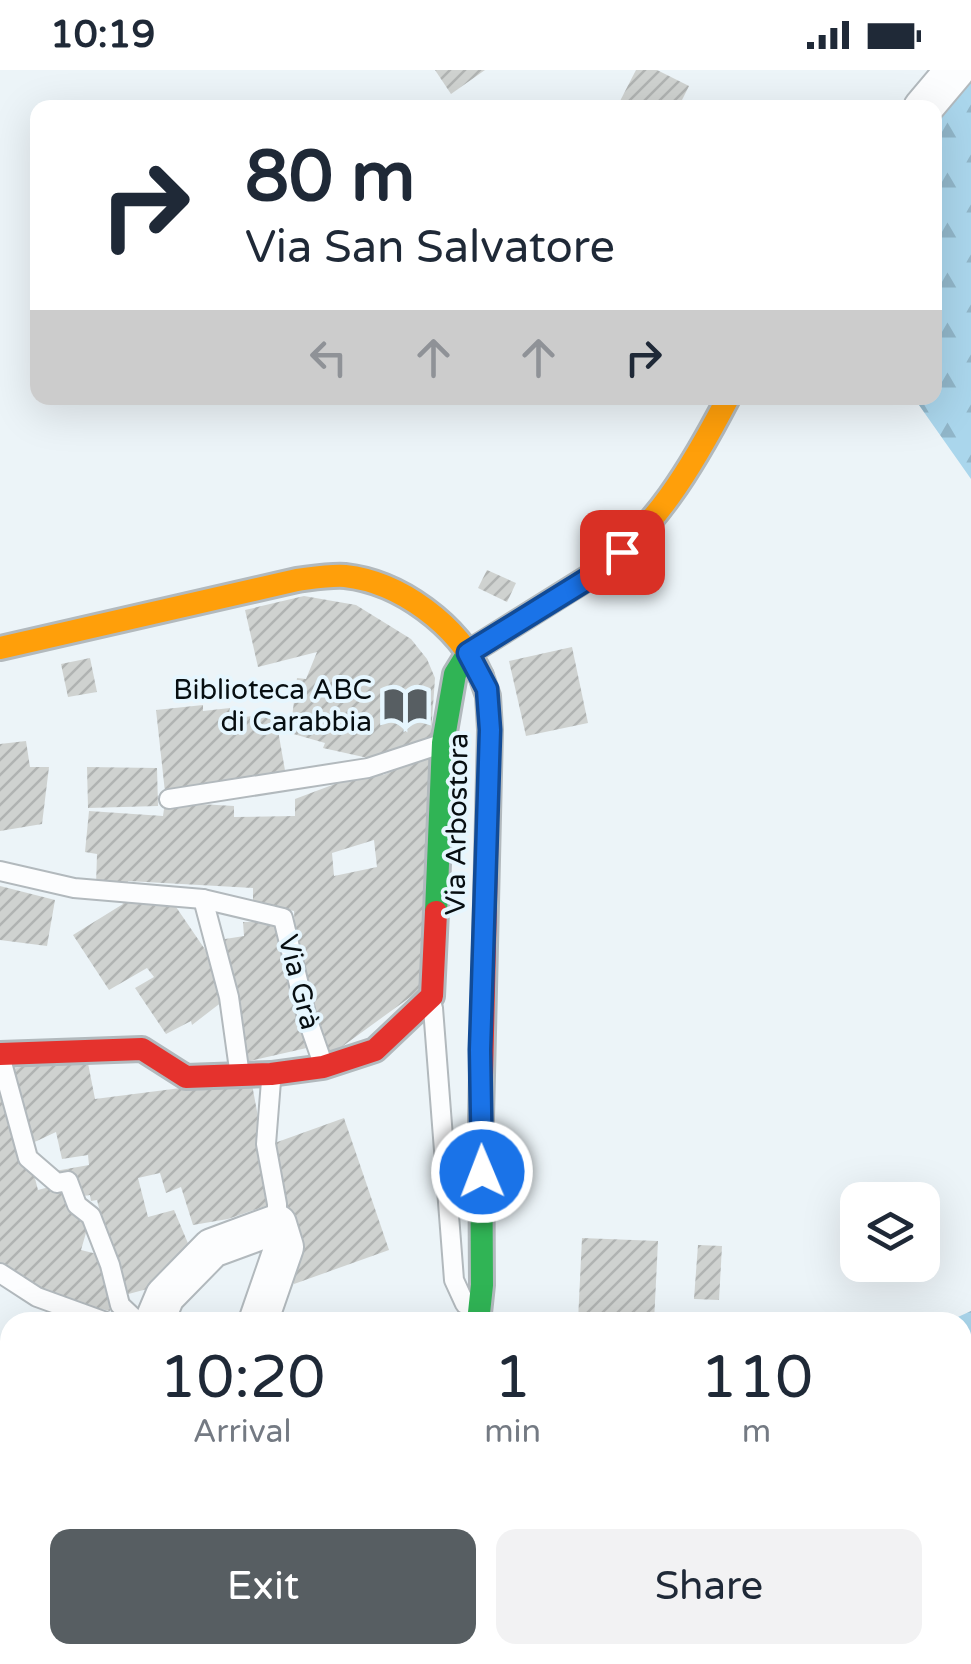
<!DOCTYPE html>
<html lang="en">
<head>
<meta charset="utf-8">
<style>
	body { margin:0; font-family:"Varela Round",sans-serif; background:#f2f2f3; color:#1f2937; height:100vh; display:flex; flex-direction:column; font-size:38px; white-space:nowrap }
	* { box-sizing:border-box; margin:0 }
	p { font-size:32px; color:#747a83 }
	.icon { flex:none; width:55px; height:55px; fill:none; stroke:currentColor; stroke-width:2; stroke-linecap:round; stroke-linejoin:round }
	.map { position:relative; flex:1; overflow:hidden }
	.panel { position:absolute; left:0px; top:1242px; width:972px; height:352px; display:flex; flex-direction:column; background:#fff; border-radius:30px 30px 0 0; box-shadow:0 10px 40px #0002 }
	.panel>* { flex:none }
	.banner { position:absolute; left:30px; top:30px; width:912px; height:305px; border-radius:20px; box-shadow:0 10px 40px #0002; background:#fff; color:#1f2937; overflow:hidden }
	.fabs { position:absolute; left:840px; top:1112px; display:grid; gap:20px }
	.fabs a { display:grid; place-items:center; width:100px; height:100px; border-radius:20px; background:#fff; box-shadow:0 10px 40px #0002; font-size:50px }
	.pin { position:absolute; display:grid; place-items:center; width:85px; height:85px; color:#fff; margin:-42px; border-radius:20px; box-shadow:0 5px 15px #0006 }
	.me { position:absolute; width:110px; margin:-55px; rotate:359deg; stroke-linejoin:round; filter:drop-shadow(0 0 8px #0008) }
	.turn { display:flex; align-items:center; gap:35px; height:210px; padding:0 50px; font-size:45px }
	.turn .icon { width:130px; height:130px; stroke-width:2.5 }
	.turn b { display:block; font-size:70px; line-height:85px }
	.lanes { display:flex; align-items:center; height:95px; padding:0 50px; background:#0003; justify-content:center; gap:50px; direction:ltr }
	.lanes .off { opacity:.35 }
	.eta { display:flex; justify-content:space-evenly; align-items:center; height:170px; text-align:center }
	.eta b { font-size:60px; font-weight:600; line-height:70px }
	.cta { display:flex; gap:20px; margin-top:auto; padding:20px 50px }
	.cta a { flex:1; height:115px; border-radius:20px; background:#575e62; color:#fff; font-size:40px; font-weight:600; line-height:115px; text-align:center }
	.cta a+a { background:#f2f2f3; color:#1f2937 }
	.status { display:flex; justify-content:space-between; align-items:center; height:70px; padding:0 50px; background:#fff; direction:ltr }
	.status svg { height:28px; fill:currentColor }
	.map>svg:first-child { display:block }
	.forest { fill:url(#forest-firs) }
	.building { fill:url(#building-hatch); fill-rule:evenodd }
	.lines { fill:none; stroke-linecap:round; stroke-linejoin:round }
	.lane-casing { stroke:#b2b9bd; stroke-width:22 }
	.street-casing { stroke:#b2b9bd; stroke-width:42 }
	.fast-casing { stroke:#b2b9bd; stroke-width:28 }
	.slow-casing { stroke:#b2b9bd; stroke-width:28 }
	.jam-casing { stroke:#b2b9bd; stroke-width:28 }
	.lane { stroke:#fcfdfe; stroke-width:18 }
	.street { stroke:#fcfdfe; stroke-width:38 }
	.fast { stroke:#30b455; stroke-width:22 }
	.slow { stroke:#ff9f0a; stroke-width:22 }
	.jam { stroke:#e5322d; stroke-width:22 }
	.route-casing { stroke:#114b97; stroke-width:25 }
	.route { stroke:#1a73e8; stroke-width:18 }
	.labels { text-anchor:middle; stroke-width:8; stroke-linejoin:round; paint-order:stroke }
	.poi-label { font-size:28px; fill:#070e11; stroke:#e6f6fe; text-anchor:end }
	.street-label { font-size:28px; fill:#070e11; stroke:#e6f6fe }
</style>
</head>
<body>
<div class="status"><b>10:19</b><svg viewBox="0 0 49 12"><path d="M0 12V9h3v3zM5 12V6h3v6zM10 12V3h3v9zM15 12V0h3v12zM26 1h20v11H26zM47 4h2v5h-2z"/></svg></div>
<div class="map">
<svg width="971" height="1594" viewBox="0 0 971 1594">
	<defs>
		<pattern id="forest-firs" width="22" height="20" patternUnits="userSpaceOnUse" patternTransform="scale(2.5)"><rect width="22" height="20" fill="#aad6ec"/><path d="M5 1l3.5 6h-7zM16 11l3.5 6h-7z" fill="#91b6c9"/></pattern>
		<pattern id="building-hatch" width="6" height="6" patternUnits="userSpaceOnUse" patternTransform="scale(2.5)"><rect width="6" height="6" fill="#cfd2d0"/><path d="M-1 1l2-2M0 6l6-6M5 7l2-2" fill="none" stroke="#b0b3b2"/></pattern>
	</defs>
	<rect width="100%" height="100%" fill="#ecf4f8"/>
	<g class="forest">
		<polygon points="971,0 971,409 914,328 935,328 935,38"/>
		<polygon points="971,1241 971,1594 607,1594 610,1585 962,1585 962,1252 947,1252"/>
	</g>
	<g class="building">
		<polygon points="435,0 485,0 451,24"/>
		<polygon points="636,0 657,0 689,16 678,38 629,38 619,33"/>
		<polygon points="487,500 516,513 507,532 478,518"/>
		<polygon points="304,526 356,535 411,569 427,589 435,608 430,678 386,692 323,678 325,673 290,663 297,608 306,609 317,582 258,597 245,540"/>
		<polygon points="572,577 588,653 526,666 509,591"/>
		<polygon points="90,588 97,622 68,627 61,594"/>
		<polygon points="203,635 203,641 230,638 231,649 275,643 286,706 165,722 156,640"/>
		<polygon points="26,671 30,697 49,697 42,754 0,761 0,674"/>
		<path d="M430 686 420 920 325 989 317 949 315 941 308 942 296 888 294 841 253 833V818L128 811V818L96 816 97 784 85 782 89 741 163 746 165 732 234 736V747L295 746V729L380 697 383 705ZM374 770 377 797 334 806 332 783Z"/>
		<polygon points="87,697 157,698 158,736 88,738"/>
		<polygon points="0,816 55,830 47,876 0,870"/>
		<polygon points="120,829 170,836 174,834 215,894 211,896 227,928 192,955 191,951 166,964 135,918 154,907 147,898 109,920 73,865 123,834"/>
		<polygon points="243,852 281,852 311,977 245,992 219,870 244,866"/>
		<polygon points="86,983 95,1029 251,1009 274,1133 228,1149 193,1155 181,1117 166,1123 160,1103 138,1108 148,1147 174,1140 195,1190 162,1215 121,1226 97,1130 91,1131 90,1125 77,1127 60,1112 55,1101 89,1095 88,1085 62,1089 56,1062 26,1076 8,1000"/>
		<polygon points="5,1022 31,1093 38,1120 68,1112 88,1156 81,1180 105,1186 110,1241 41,1225 0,1198 0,1023"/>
		<polygon points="344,1048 389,1180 294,1214 269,1075"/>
		<polygon points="582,1168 658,1171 654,1252 578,1251"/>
		<polygon points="698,1175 722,1176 719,1230 694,1229"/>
		<polygon points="54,1239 87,1252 51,1252"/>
		<polygon points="10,1381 10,1426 0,1436 0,1391"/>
		<polygon points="284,1585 315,1585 313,1594 281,1594"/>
		<polygon points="477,1585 540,1585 538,1594 474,1594"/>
	</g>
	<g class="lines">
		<defs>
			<g id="lane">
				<polyline points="169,729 368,698 438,675"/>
				<polyline points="0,801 74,818 203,829 283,848 307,948 323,994"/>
				<polyline points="203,829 229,927 239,999"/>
				<polyline points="433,938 454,1210 465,1234"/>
				<polyline points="1,989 28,1088 57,1113 68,1111 77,1135 91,1146 110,1195 120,1235 138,1252"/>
				<polyline points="271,1011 266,1074 277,1134 277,1154"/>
				<polyline points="0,1203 37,1227 106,1252"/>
			</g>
			<g id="street">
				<polyline points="923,38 955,0"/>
				<polyline points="154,1252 165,1226 212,1178 277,1154 284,1177 258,1252"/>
				<polyline points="0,1471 10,1463"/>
				<polyline points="159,1594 164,1585"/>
				<polyline points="215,1594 218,1585"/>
			</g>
			<g id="fast">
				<polyline points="436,842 443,673 455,604 468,583 591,506"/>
				<polyline points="478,1252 482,1215 481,1048"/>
			</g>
			<g id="slow">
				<path d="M591 506C655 460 692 397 728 328"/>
				<path d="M0 578 297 510C313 508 329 505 345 506 400 512 458 555 481 606"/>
			</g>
			<g id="jam">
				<polyline points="0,984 142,979 186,1007 271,1004 323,997 375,980 432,926 436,842"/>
				<polyline points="481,1048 490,660 488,626 481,606"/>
				<polyline points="394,1594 397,1585"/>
			</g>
		</defs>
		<use href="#lane" class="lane-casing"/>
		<use href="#street" class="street-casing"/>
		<use href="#fast" class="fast-casing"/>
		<use href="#slow" class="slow-casing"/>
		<use href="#jam" class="jam-casing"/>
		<use href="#lane" class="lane"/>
		<use href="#street" class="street"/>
		<use href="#fast" class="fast"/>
		<use href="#slow" class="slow"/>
		<use href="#jam" class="jam"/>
	</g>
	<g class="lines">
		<defs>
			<polyline id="route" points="482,1102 480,980 490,660 487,619 468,583 602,500 622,482"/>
		</defs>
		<use href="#route" class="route-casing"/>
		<use href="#route" class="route"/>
	</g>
	<defs>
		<symbol id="library-bare" viewBox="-9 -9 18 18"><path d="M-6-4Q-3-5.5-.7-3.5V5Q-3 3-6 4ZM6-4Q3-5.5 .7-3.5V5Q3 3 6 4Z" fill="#575e62" stroke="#e6f6fe" stroke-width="2.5" paint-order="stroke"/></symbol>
	</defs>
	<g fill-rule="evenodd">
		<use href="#library-bare" x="374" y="604" width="63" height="63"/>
	</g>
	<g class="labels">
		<g class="poi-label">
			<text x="372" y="629">Biblioteca ABC<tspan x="372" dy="32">di Carabbia</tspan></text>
		</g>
		<g class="street-label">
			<text transform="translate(456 754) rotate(-89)" y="10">Via Arbostora</text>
			<text transform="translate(300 912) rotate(76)" y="10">Via Grà</text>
		</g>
	</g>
</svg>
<div class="fabs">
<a><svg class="icon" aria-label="layers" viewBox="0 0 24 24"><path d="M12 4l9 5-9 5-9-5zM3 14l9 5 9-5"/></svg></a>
</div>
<div class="pin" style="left:622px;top:482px;background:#d93025"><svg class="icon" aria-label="arrive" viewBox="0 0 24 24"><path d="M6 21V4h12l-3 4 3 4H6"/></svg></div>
<svg class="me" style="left:482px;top:1102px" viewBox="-20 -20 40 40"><circle r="17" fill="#1a73e8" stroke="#fff" stroke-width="3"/><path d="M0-11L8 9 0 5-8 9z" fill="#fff"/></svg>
<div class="banner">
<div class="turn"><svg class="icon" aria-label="right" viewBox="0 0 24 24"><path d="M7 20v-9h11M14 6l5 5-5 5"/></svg><div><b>80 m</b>Via San Salvatore</div></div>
<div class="lanes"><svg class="icon off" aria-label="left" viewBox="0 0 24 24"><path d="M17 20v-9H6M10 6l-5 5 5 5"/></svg><svg class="icon off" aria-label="ahead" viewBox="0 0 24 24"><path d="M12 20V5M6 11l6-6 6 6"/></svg><svg class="icon off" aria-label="ahead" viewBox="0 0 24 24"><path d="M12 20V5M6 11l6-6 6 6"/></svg><svg class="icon" aria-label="right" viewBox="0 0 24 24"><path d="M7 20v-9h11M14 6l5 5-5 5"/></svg></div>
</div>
<section class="panel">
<div class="eta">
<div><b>10:20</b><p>Arrival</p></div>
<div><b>1</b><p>min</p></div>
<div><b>110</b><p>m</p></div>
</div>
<div class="cta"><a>Exit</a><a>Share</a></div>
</section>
</div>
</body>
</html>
